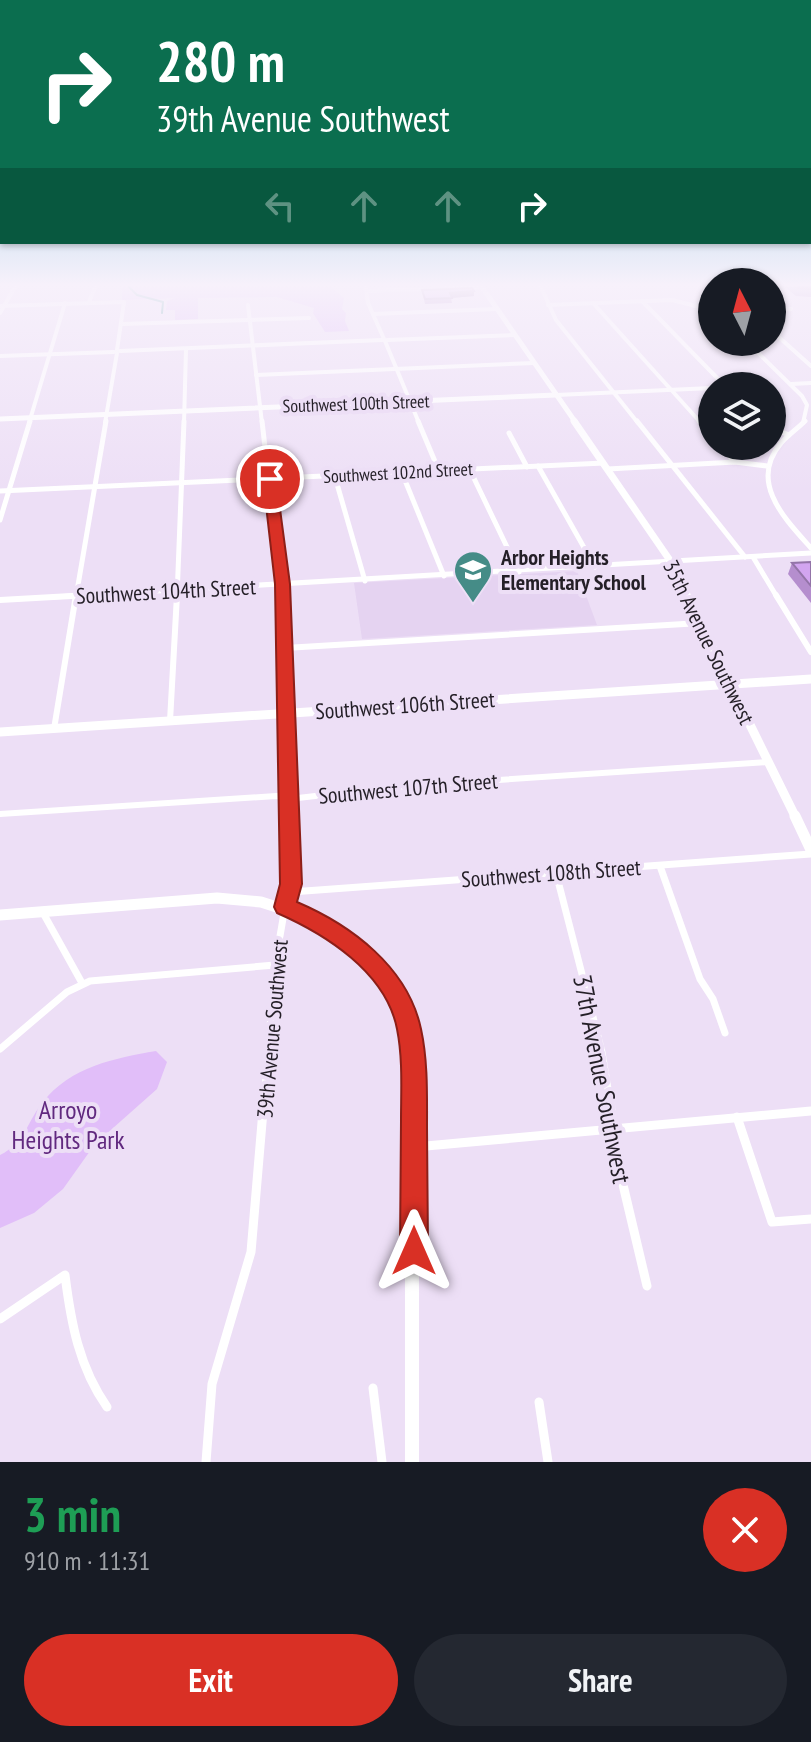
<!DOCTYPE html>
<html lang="en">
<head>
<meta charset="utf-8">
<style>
	body { margin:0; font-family:"PT Sans Narrow",sans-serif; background:#242831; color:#f1f3f6; height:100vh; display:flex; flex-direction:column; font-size:30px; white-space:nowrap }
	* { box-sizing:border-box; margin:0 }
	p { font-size:26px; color:#9ea1a6 }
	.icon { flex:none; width:44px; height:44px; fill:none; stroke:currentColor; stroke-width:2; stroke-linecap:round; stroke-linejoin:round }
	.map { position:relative; height:1462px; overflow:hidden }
	.details { display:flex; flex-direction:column; background:#171b24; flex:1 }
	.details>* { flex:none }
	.hud { position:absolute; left:0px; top:0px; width:812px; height:244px; box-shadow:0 2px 6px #0004; background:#0b6e4f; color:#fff; overflow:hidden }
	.needle { width:52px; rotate:354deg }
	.buttons { position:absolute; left:698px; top:268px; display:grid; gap:16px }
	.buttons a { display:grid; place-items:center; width:88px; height:88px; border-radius:50%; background:#171b24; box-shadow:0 2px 6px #0004; font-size:40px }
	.pin { position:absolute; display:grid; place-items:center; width:68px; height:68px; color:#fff; margin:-34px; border:4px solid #fff; border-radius:50%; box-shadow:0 2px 8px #0007 }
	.me { position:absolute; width:88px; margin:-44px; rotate:0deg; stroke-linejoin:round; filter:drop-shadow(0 0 6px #0008) }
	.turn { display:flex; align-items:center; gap:28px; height:168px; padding:0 24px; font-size:36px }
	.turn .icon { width:104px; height:104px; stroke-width:2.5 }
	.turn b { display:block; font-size:56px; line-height:68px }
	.lanes { display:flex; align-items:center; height:76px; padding:0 24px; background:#0003; justify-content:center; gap:40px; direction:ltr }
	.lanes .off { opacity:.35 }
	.round { display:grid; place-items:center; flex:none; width:84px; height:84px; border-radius:42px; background:#242831 }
	.overview { display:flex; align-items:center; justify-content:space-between; height:136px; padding:0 24px }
	h1 { font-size:48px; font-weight:800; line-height:60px; color:#1e9e55 }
	.primary-button { display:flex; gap:16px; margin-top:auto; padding:16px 24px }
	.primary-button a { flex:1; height:92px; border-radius:48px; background:#d93025; color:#fff; font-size:32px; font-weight:800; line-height:92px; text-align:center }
	.primary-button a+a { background:#242831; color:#f1f3f6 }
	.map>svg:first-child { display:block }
	.built { fill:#e5d3f1 }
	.green { fill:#e1bef9 }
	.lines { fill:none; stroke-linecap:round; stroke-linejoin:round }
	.stream { stroke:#3b9794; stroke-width:2 }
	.street-far4 { stroke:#fff; stroke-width:4 }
	.street-far3 { stroke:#fff; stroke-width:5 }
	.street-far2 { stroke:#fff; stroke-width:6 }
	.street-far1 { stroke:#fff; stroke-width:7 }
	.street { stroke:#fff; stroke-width:9 }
	.secondary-far4 { stroke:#fff; stroke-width:5 }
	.secondary-far3 { stroke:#fff; stroke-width:7 }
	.secondary-far2 { stroke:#fff; stroke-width:9 }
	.secondary-far1 { stroke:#fff; stroke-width:11 }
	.secondary { stroke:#fff; stroke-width:14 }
	.wall { fill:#b58ece }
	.shaded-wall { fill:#9374a8 }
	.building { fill:#d2a5f0; stroke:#9374a8; stroke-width:2 }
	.route { fill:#d93025; stroke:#8d1f18; stroke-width:2 }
	.labels { text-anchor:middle; stroke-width:8; stroke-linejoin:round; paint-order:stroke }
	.far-street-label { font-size:18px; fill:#241f27; stroke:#eddff6 }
	.poi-label { font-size:22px; font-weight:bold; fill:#241f27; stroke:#eddff6; text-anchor:start }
	.street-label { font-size:22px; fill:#241f27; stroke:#eddff6 }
	.near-street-label { font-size:26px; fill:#241f27; stroke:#eddff6 }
	.near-park-label { font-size:26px; fill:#61297f; stroke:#eddff6 }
</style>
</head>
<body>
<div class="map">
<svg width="811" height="1462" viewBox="0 0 811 1462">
	<rect width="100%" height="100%" fill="#eddff6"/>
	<polygon class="built" points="577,571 597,625 362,639 354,583"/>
	<g class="green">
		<polygon points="122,287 331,287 344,298 342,309 346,313 345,321 349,331 325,332 313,313 314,308 277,297 198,298 198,319 175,320 175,310 166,310 167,301 175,298 122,300"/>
		<path d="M156 1051 167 1062 157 1089 95 1144 63 1189 34 1213 0 1228V1155C25 1143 28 1120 43 1102 70 1067 115 1058 156 1051Z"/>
	</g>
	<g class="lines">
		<polyline class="stream" points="129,287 137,295 163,302 162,313"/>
		<g class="street-far4">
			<polyline points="366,287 368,303 384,339"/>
			<polyline points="541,287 556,320 638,423"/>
			<polyline points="367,291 477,287"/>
			<polyline points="642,301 725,386"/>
			<polyline points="89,302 95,287"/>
			<polyline points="593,303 701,423"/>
			<polyline points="248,305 262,423"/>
			<polyline points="548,305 672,300 712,310"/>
			<polyline points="0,306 124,302 117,350"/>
			<polyline points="772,310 791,309"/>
			<polyline points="0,313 15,287"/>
			<polyline points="373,314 496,309"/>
			<polyline points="122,324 309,318"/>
			<polyline points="772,331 811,366"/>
			<polyline points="387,340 514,335"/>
			<polyline points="385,341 419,423"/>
			<polyline points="747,342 802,396 807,405 803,423"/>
			<polyline points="120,351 382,340"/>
			<polyline points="0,356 114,352"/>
			<polyline points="256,375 534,363"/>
			<polyline points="791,384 811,383"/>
			<polyline points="556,395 712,388"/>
			<polyline points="29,423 65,303"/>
			<polyline points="105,423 117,353"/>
			<polyline points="184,423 186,349"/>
		</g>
		<g class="street-far3">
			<polyline points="262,421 282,597"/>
			<polyline points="418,421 439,471"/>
			<polyline points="637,421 745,557"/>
			<polyline points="699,421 712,436"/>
			<path d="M805 421C797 429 788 435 781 443 748 482 785 519 811 548"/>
			<polyline points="772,428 789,435"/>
			<polyline points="509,433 527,467"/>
			<polyline points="721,446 734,461"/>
			<polyline points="538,466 595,567"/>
			<polyline points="608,469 735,462 767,466"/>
			<polyline points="470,470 519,572"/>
			<polyline points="402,473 444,576"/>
			<polyline points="335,477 365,581"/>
			<polyline points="0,491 604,463"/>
			<polyline points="0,520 30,421"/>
			<polyline points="753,557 777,597"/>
			<polyline points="54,597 811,553"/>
			<polyline points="76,597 106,421"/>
			<polyline points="177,597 184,421"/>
		</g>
		<g class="street-far2">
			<polyline points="282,595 289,818"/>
			<polyline points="776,595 811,652"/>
			<polyline points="0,600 89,595"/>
			<polyline points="285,648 701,623"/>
			<polyline points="170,721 177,595"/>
			<polyline points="54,729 76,595"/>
			<polyline points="0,814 276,796 298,798 393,787 768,762"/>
		</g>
		<g class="street-far1">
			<polyline points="660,866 700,979 713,999 725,1033"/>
			<polyline points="556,873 602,1052 610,1101"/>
			<polyline points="291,892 811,854"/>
			<polyline points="42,911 82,983"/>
			<polyline points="0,1049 67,992 90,981 275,965"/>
			<polyline points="264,1101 275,965 285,907 291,892 289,816"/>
		</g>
		<g class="street">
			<polyline points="610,1099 615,1151 647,1286"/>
			<polyline points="737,1117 772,1222 811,1219"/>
			<polyline points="415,1147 811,1111"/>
			<path d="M0 1319 65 1275C71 1323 79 1367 107 1407"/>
			<polyline points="373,1388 382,1462"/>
			<polyline points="539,1402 548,1462"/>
			<polyline points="206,1462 212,1384 251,1252 264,1099"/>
		</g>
		<g class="secondary-far4">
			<polyline points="482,287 576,423"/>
			<polyline points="0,419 556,395"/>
		</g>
		<polyline class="secondary-far3" points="574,421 669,559 687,597"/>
		<g class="secondary-far2">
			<polyline points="686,595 796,818"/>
			<polyline points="0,732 811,679"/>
		</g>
		<g class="secondary-far1">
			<polyline points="795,816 811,850"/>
			<polyline points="0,915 217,898 261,902 314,919 360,951 393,994 412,1047 412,1101"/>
		</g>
		<polyline class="secondary" points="412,1099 412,1462"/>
	</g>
	<g class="wall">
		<polygon points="785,287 811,287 811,297 796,296"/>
		<polygon points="422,290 474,291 474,296 451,298 452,303 425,304"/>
		<polygon points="811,562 811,603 788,574 792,563"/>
	</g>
	<polygon class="shaded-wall" points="474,291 474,296 450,298 450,293"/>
	<g class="building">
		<polygon points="797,287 811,287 811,289 799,288"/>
		<polygon points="472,288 474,291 450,293 452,298 425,299 422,290"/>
		<polygon points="811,562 811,586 792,563"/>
	</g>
	<linearGradient id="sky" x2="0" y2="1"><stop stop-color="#67bdd9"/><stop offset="0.58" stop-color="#f7f1fb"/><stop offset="1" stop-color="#f7f1fb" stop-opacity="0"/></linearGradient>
	<rect width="811" height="491" fill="url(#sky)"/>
	<path class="route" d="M270 475 276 479 290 584 302 884 297 902C351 925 408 967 421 1029 428 1061 427 1095 427 1128 427 1169 428 1210 428 1251L424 1261 414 1265 404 1261 400 1251C400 1208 401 1165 401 1121 401 1091 403 1059 397 1029 386 972 325 934 277 913L274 907 280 884 275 584 263 479Z"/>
	<defs>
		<symbol id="school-pin" viewBox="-11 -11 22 30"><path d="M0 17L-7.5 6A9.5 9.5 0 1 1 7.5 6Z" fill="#458c87" stroke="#eddff6"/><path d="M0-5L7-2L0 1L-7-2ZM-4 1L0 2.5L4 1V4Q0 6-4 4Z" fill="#fff"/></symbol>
	</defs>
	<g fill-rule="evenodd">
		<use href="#school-pin" x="451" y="548" width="44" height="60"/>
	</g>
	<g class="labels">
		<g class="far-street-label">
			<text transform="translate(356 404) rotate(-2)" y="6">Southwest 100th Street</text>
			<text transform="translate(398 473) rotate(-3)" y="6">Southwest 102nd Street</text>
		</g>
		<g class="poi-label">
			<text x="501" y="565">Arbor Heights<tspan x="501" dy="25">Elementary School</tspan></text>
		</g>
		<g class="street-label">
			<text transform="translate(166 591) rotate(-3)" y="8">Southwest 104th Street</text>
			<text transform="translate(709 642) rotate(64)" y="8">35th Avenue Southwest</text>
			<text transform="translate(405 705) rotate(-4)" y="8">Southwest 106th Street</text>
			<text transform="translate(408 788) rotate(-5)" y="8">Southwest 107th Street</text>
			<text transform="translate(551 873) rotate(-4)" y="8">Southwest 108th Street</text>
			<text transform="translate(272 1029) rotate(-85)" y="8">39th Avenue Southwest</text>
		</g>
		<g class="near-street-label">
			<text transform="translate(602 1079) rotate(79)" y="9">37th Avenue Southwest</text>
		</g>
		<g class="near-park-label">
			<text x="68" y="1119">Arroyo<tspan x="68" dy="30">Heights Park</tspan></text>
		</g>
	</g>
</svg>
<div class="buttons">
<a><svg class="needle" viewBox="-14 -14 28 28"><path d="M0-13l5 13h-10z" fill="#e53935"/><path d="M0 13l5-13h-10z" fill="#9ea1a6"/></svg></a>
<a><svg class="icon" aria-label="layers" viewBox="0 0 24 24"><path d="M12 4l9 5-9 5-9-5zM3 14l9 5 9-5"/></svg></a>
</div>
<div class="pin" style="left:270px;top:479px;background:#d93025"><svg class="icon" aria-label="arrive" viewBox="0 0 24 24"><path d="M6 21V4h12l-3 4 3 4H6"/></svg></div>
<svg class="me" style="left:414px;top:1251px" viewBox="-20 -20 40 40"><path d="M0-17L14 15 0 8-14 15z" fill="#d93025" stroke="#fff" stroke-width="4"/></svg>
<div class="hud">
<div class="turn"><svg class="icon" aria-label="right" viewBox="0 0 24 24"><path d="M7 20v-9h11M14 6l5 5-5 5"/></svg><div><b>280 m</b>39th Avenue Southwest</div></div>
<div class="lanes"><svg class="icon off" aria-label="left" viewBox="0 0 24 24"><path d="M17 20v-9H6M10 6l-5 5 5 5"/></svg><svg class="icon off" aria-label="ahead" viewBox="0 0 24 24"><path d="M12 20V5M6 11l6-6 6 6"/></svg><svg class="icon off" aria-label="ahead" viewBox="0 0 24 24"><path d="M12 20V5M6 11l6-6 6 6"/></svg><svg class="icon" aria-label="right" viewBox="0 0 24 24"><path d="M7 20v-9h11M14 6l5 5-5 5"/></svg></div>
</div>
</div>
<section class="details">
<div class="overview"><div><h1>3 min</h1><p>910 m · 11:31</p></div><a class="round" style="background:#d93025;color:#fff"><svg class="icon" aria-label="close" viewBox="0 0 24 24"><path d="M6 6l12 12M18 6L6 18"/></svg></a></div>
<div class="primary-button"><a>Exit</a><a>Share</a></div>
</section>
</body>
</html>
